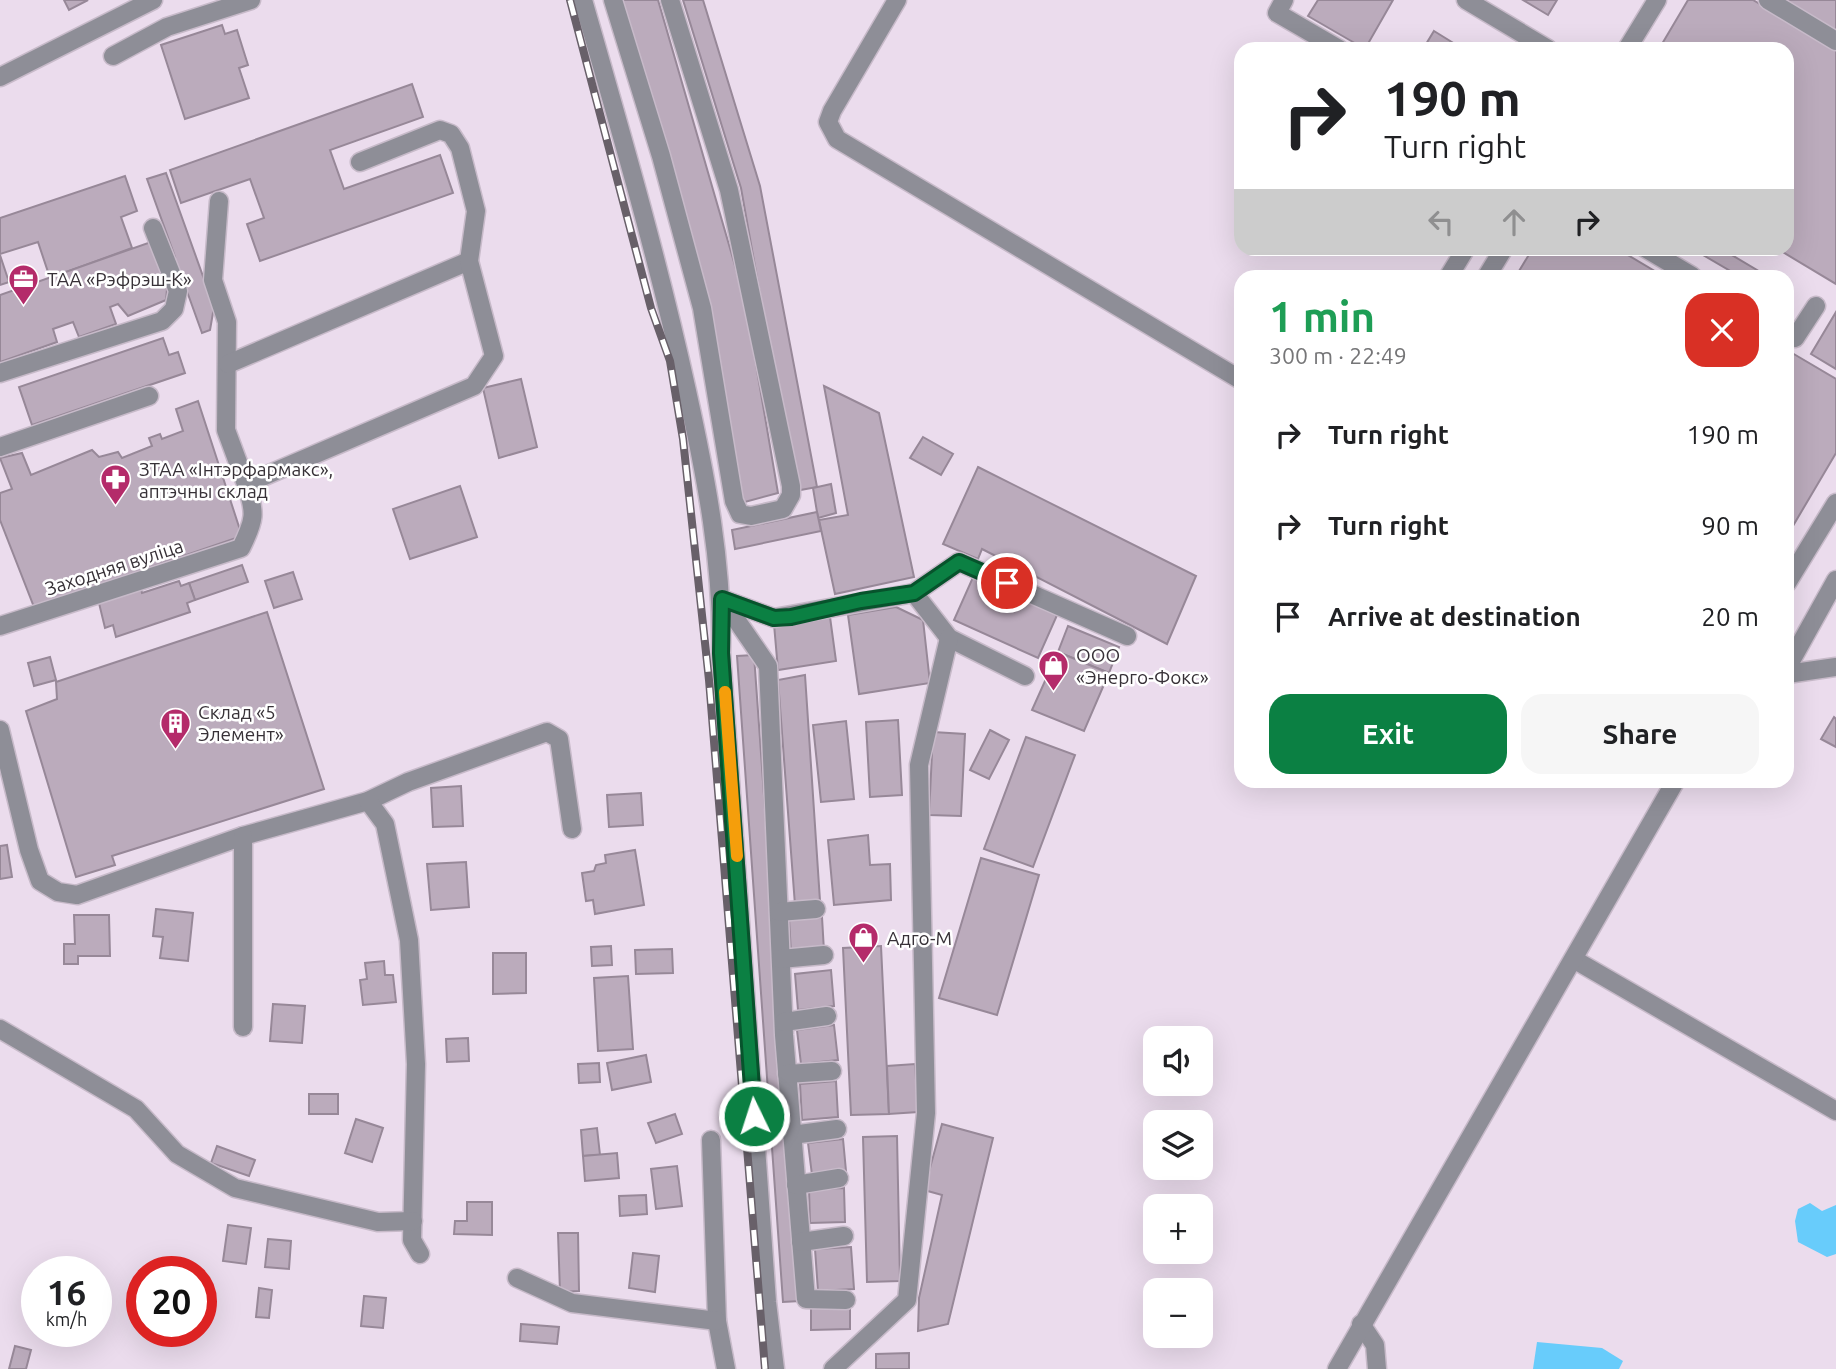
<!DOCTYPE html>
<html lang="en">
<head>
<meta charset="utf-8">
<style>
	body { margin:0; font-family:Ubuntu,sans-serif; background:#f6f6f6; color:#202124; height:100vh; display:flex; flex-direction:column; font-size:26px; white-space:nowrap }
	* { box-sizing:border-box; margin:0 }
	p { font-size:23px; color:#757577 }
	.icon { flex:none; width:38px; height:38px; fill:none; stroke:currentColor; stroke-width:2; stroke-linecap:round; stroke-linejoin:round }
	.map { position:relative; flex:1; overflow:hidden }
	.panel { position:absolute; left:1234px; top:270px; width:560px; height:518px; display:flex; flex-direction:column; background:#fff; border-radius:21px; box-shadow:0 7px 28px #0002 }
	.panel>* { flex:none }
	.banner { position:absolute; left:1234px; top:42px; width:560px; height:214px; border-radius:21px; box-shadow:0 7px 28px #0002; background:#fff; color:#202124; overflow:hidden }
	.controls { position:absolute; left:1143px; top:1026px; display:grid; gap:14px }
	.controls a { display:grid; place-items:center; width:70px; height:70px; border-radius:14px; background:#fff; box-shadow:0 7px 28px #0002; font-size:35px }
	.speed { position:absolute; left:21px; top:1256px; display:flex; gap:14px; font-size:35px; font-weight:700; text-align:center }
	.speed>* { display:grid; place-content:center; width:91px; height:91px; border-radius:50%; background:#fff; box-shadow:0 7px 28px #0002; line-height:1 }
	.speed small { font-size:18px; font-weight:400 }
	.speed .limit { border:10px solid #d22; background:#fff; color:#111 }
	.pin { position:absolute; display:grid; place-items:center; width:60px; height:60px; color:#fff; margin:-30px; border:4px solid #fff; border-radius:50%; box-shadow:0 2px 7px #0007 }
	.me { position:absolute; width:77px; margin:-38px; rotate:356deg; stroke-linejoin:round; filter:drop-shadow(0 0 5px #0008) }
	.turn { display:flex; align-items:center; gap:24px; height:147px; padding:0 35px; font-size:32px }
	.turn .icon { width:91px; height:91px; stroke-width:2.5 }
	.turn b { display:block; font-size:49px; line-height:60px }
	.lanes { display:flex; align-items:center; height:66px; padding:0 35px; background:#0003; justify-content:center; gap:35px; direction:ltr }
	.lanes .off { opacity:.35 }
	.round { display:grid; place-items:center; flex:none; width:74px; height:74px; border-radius:21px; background:#f6f6f6 }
	.summary { display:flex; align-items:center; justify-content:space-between; height:119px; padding:0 35px }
	h1 { font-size:42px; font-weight:700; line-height:52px; color:#1e9e55 }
	.action { display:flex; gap:14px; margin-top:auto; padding:14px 35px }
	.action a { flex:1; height:80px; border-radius:21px; background:#0b8043; color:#fff; font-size:28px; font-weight:700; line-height:80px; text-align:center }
	.action a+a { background:#f6f6f6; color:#202124 }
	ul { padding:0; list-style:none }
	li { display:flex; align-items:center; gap:21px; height:91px; padding:0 35px }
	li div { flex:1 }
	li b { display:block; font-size:26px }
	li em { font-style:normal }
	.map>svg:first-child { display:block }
	.water { fill:#68ccfb }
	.building { fill:#bbabbc; stroke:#978898; stroke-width:2 }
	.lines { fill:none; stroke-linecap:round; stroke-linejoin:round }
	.minor-casing { stroke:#c7bac9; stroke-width:21 }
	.minor { stroke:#8e8e97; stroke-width:18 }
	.rail-casing { stroke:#686069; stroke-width:8 }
	.rail { stroke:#fff; stroke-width:5; stroke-dasharray:16; stroke-linecap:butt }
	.route-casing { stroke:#07532c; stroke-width:18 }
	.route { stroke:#0b8043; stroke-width:12 }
	.slow { stroke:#f59e0b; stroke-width:12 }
	.labels { text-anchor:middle; stroke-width:5; stroke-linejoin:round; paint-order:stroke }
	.poi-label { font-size:19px; fill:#373137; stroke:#fff; text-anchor:start }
	.street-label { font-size:19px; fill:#373137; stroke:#fff }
</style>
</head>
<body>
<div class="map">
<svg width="1836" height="1369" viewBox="0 0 1836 1369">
	<rect width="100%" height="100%" fill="#ebdced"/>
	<g class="water">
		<polygon points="1810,1203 1822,1211 1836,1205 1836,1254 1827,1257 1798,1242 1795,1221 1798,1209"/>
		<polygon points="1537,1342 1602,1348 1623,1361 1619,1369 1533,1369"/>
	</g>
	<g class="building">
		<polygon points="64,0 88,0 69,10"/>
		<polygon points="619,0 658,0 745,300 778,493 741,503"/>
		<polygon points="683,0 703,0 760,186 817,487 795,491 741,188"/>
		<polygon points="1318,0 1393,0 1365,49 1308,16"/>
		<polygon points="1523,0 1557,0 1548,15"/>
		<polygon points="1688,0 1753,0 1836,49 1836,284 1776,248 1787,248 1787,49 1659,49"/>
		<polygon points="1782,0 1836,0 1836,32"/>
		<polygon points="222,25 225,34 237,30 248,65 239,68 249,98 185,119 161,45"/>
		<polygon points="1434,31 1463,49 1423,49"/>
		<polygon points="412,84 423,117 330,150 344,189 440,155 453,193 260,261 247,224 264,218 250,179 181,203 170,170"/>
		<polygon points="166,173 214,307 210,330 202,333 180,272 164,278 158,263 175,257 147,179"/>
		<polygon points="125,176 137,211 121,217 132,248 50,278 38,242 0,254 0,218"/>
		<polygon points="151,242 167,289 166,300 128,316 118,304 110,307 116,324 79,337 73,322 53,329 57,342 0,362 0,295"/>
		<polygon points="1533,248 1616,248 1663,276 1516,276"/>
		<polygon points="1691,248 1720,248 1767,276 1739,276"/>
		<polygon points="0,255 9,282 0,285"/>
		<polygon points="1836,312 1836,369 1811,354"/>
		<polygon points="163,338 169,355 178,352 185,373 32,425 19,387"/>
		<polygon points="1787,350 1836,379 1836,453 1787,536"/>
		<polygon points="521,379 537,447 499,458 483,388"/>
		<polygon points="824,386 879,413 914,577 835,594 819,520 848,515"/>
		<polygon points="198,401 242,536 34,607 0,520 0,493 12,489 0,458 22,453 31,475 92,450 99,457 118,452 122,458 152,446 149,438 160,434 162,439 183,431 176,409"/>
		<polygon points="923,437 953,454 941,475 910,458"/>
		<polygon points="978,467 1196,576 1167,644 982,549 978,559 943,544"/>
		<polygon points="831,484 836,513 818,518 813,488"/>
		<polygon points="460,486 477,537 410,559 393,509"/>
		<polygon points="817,512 821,531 735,549 732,530"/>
		<polygon points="242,565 248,582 195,600 189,583"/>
		<polygon points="293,572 302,599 274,608 265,581"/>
		<polygon points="974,575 1058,613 1038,658 954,620"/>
		<polygon points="179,581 181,586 189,583 195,600 187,603 190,612 116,637 113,625 105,628 98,599 140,585 142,593"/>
		<polygon points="896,607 923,620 930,683 859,694 848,615"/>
		<polygon points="267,612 324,789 112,856 115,865 76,877 26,711 57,699 56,682"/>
		<polygon points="830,617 836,661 778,670 774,624"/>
		<polygon points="1068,626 1119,647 1109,673 1058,652"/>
		<polygon points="1058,652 1109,673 1084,731 1032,710"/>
		<polygon points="754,655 800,1301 783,1302 737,656"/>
		<polygon points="50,657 56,680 34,686 28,663"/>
		<polygon points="805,675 820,901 795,905 778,680"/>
		<polygon points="1834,717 1836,719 1836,747 1821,739"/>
		<polygon points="898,720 902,795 870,797 866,722"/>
		<polygon points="846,721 854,799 821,802 813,725"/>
		<polygon points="990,730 1009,740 989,779 970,770"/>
		<polygon points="933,732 965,734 961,816 929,815"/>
		<polygon points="1026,737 1075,755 1033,867 984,849"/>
		<polygon points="461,786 463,826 433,827 431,788"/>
		<polygon points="641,793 643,825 609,827 607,795"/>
		<polygon points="868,835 870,865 890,864 891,900 834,905 828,840"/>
		<polygon points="7,845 12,877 0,879 0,846"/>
		<polygon points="635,850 644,905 595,914 593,900 586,901 582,873 594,871 596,865 606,863 605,855"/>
		<polygon points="981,858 1039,875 997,1015 939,998"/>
		<polygon points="466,862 469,907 431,910 427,864"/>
		<polygon points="156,909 193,913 188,961 160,958 163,937 153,936"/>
		<polygon points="74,915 109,915 110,956 78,956 78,964 64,964 64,944 75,944"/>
		<polygon points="822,917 824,951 791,953 789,919"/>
		<polygon points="611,946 612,965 592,966 591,947"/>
		<polygon points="881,946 889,1114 851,1115 843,948"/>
		<polygon points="672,949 673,973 636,974 635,950"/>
		<polygon points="493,953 526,953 526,993 493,994"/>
		<polygon points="384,961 385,975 393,975 396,1002 363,1005 360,980 367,979 365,963"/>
		<polygon points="831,970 834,1006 798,1010 795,974"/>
		<polygon points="628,976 633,1049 598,1051 594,978"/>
		<polygon points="273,1004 305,1006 302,1043 270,1041"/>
		<polygon points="834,1025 838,1060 801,1064 797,1030"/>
		<polygon points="468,1038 469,1061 447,1062 446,1039"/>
		<polygon points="646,1055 651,1082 612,1090 607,1063"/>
		<polygon points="599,1063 600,1082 579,1083 578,1064"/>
		<polygon points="915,1064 918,1112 889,1114 887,1066"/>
		<polygon points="836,1081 838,1117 802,1120 800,1084"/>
		<rect x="309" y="1094" width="29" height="20"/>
		<polygon points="675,1114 682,1134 656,1143 648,1123"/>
		<polygon points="356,1119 383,1128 372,1162 345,1153"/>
		<polygon points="942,1124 993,1138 948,1324 918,1331 919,1298 942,1195 924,1190"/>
		<polygon points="597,1128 600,1155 583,1156 581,1130"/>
		<polygon points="897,1136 900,1281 867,1282 863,1137"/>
		<polygon points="843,1139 846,1171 812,1175 808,1143"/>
		<polygon points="217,1146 255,1160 249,1176 211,1163"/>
		<polygon points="617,1153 619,1178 585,1181 583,1156"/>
		<polygon points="677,1166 682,1206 656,1209 651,1169"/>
		<polygon points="844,1188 845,1222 810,1223 809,1189"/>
		<polygon points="646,1195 647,1214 620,1216 619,1196"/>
		<polygon points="467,1202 492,1202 492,1235 454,1234 455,1221 467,1221"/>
		<polygon points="228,1225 251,1228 246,1264 223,1261"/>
		<polygon points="558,1233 578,1233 579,1291 560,1292"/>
		<polygon points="268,1239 291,1241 289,1269 265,1267"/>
		<polygon points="851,1247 854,1289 818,1291 815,1249"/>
		<polygon points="633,1253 659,1256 655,1292 629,1288"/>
		<polygon points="259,1288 272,1290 269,1318 256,1317"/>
		<polygon points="364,1296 386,1298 383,1328 361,1326"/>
		<polygon points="811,1306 850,1306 850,1329 811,1330"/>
		<polygon points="521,1324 559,1327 557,1344 520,1341"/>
		<polygon points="15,1346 31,1350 26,1369 9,1369"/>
		<polygon points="909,1353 909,1369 876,1369 876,1354"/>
	</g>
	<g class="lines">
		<defs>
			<g id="minor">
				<path d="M583 0C620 129 658 259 687 391 706 477 723 564 721 653L767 1302 775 1369"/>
				<polyline points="613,0 661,156 702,308 734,501 740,514 751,516 783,509 791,495 791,486 729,190 670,0"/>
				<polyline points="897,0 832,111 828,122 837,139 1241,380"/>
				<polyline points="1284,0 1277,13 1339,49"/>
				<polyline points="1466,0 1548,49"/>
				<polyline points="1768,0 1836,41"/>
				<polyline points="1627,49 1657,0"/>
				<polyline points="113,56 167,27 251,0"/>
				<polyline points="0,77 153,0"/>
				<polyline points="219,201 213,280 227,322 226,430 246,484"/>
				<polyline points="1645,248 1692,276"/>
				<polyline points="1449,276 1466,248"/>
				<polyline points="1487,276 1504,248"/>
				<polyline points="1787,333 1795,338 1816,306"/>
				<polyline points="228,364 469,261"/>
				<polyline points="0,373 162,321 174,309 178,291 153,228"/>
				<polyline points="0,447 149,396"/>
				<polyline points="1787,583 1836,503"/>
				<polyline points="914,593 959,562 1127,636"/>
				<polyline points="722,599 768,666 784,1035 806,1299 846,1300"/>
				<polyline points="722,599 774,618 914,593 949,638 1025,676"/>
				<path d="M0 626 241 548C255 520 256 513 246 484L474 386 494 356 469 261 476 211 460 148 451 134 440 130 360 162"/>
				<polyline points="1787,668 1836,580"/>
				<polyline points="1787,674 1836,667"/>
				<polyline points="0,730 29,850 40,881 58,892 77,895 243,836 368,801 408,782 547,732 559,739 572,829"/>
				<polyline points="368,801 385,824 409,940 416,1064 412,1240 420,1254"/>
				<polyline points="243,836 243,1027"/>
				<polyline points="779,912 816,909"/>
				<polyline points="781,959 824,955"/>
				<polyline points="1575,960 1836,1111"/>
				<polyline points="784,1022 827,1016"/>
				<polyline points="0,1029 136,1109 177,1154 235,1188 378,1222 413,1221"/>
				<polyline points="787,1074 832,1071"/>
				<polyline points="792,1135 837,1129"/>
				<polyline points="711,1140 717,1321 726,1369"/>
				<polyline points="796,1185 839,1178"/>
				<polyline points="801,1242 844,1236"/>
				<polyline points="517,1278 572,1303 717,1321"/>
				<polyline points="1361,1324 1375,1345 1377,1369"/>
				<polyline points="833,1369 907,1300 926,1113 919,765 949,638"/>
				<polyline points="1337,1369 1676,780"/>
			</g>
		</defs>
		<use href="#minor" class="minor-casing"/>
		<use href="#minor" class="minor"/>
		<defs>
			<polyline id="rail" points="570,0 651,308 670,361 683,439 709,680 765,1369"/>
		</defs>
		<use href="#rail" class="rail-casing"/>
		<use href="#rail" class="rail"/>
	</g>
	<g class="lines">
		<defs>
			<polyline id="route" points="754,1116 721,653 722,599 774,618 791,617 861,601 914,593 959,562 1007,583"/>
		</defs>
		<use href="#route" class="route-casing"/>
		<use href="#route" class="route"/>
		<polyline class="slow" points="725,692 737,856"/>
	</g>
	<defs>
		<symbol id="office-pin" viewBox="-11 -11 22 30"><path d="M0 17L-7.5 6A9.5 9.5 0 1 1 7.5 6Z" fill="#b42b6a" stroke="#fff"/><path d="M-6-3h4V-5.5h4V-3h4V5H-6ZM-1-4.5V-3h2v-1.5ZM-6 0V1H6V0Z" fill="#fff"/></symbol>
		<symbol id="pharmacy-pin" viewBox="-11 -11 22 30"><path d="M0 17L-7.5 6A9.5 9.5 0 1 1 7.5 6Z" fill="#b42b6a" stroke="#fff"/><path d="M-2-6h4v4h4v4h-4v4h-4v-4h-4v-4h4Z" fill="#fff"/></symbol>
		<symbol id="shop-pin" viewBox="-11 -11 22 30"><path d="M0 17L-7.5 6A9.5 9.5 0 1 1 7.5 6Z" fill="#b42b6a" stroke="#fff"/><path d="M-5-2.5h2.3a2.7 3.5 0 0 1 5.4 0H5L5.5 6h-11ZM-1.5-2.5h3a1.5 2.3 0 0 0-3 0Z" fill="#fff"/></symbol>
		<symbol id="building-pin" viewBox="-11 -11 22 30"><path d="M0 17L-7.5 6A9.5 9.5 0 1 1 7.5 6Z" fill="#b42b6a" stroke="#fff"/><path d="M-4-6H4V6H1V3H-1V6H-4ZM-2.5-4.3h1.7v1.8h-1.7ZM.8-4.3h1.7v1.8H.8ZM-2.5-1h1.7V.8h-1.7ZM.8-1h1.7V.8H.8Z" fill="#fff"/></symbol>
	</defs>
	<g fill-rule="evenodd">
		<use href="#office-pin" x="6" y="262" width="35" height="47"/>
		<use href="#pharmacy-pin" x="98" y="462" width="35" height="47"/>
		<use href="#shop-pin" x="1036" y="648" width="35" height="47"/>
		<use href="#building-pin" x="158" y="706" width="35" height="47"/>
		<use href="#shop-pin" x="846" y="920" width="35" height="47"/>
	</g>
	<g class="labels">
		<g class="poi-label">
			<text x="47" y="286">ТАА «Рэфрэш-К»</text>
			<text x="139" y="476">ЗТАА «Інтэрфармакс»,<tspan x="139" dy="22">аптэчны склад</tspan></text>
			<text x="1076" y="662">ООО<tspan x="1076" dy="22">«Энерго-Фокс»</tspan></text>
			<text x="198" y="719">Склад «5<tspan x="198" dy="22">Элемент»</tspan></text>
			<text x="887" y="945">Адго-М</text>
		</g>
		<g class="street-label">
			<text transform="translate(114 567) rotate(-18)" y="7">Заходняя вуліца</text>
		</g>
	</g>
</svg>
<div class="controls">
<a><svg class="icon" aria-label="sound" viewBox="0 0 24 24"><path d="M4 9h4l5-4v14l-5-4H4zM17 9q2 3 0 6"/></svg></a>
<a><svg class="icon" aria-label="layers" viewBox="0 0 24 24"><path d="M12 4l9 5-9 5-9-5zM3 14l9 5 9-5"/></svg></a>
<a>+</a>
<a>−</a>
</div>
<div class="speed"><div>16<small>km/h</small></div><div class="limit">20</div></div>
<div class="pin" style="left:1007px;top:583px;background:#d93025"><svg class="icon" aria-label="arrive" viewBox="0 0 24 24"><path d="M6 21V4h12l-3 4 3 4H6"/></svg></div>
<svg class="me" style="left:754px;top:1116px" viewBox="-20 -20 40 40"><circle r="17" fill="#0b8043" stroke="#fff" stroke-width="3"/><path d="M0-11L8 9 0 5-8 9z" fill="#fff"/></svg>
<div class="banner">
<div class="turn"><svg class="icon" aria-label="right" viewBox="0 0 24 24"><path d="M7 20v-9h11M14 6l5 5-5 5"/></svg><div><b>190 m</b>Turn right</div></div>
<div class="lanes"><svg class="icon off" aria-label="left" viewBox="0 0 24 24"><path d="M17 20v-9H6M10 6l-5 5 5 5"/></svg><svg class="icon off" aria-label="ahead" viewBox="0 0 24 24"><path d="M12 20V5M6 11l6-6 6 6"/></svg><svg class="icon" aria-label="right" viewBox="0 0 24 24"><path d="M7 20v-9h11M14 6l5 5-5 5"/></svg></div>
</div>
<section class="panel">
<div class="summary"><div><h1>1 min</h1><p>300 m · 22:49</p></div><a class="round" style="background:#d93025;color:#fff"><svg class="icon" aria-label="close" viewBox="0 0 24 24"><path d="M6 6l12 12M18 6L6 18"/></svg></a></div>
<ul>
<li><svg class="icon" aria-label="right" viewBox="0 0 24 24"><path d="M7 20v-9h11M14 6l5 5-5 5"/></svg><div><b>Turn right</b></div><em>190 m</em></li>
<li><svg class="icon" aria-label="right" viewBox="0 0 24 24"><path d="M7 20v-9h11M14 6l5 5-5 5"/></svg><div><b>Turn right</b></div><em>90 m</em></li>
<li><svg class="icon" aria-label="arrive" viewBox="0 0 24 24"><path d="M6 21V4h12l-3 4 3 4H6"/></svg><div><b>Arrive at destination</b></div><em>20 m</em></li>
</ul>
<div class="action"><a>Exit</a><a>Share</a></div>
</section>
</div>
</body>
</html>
